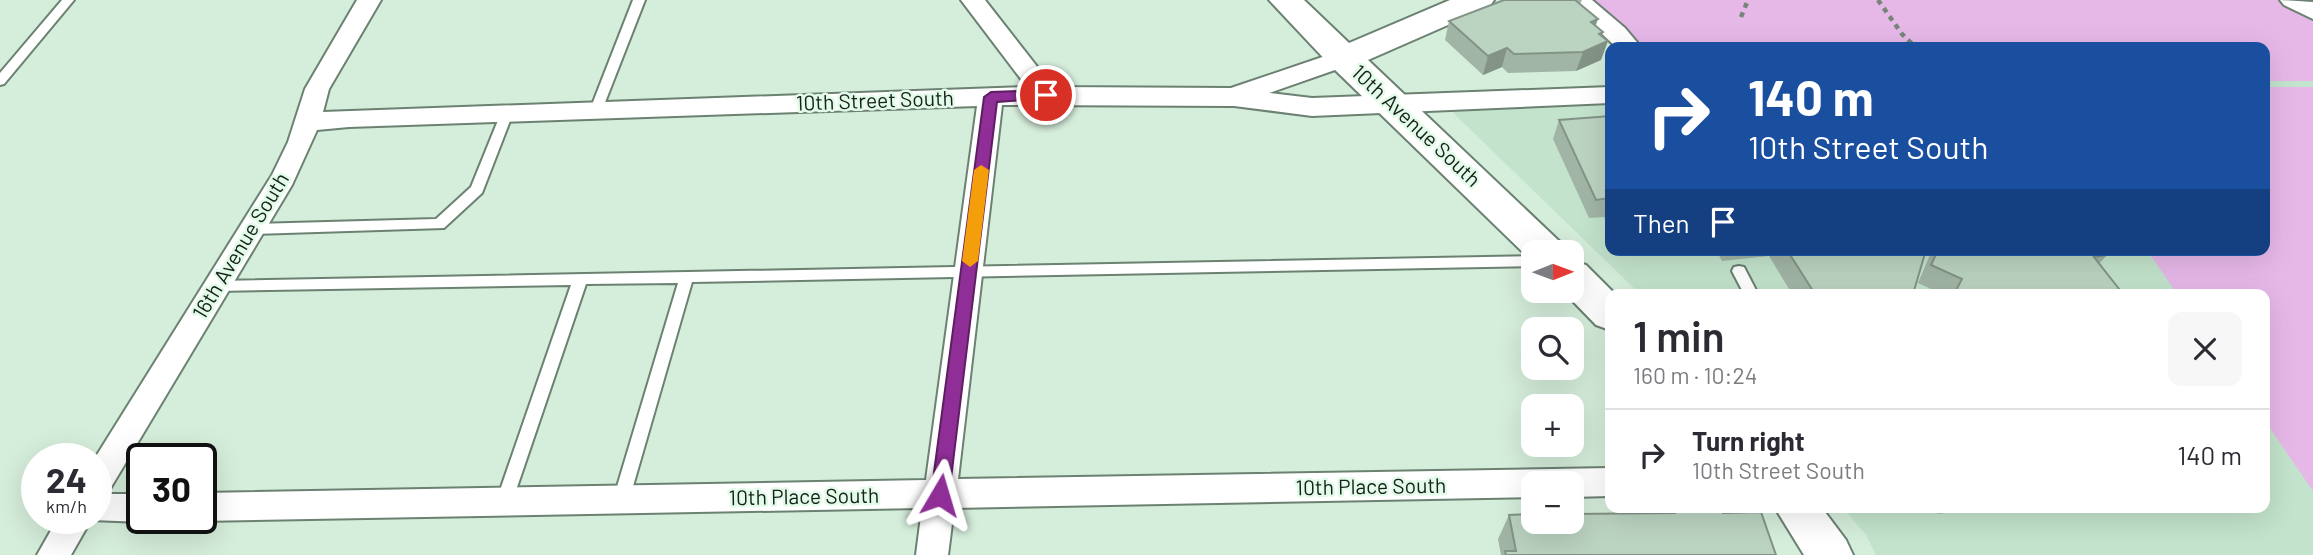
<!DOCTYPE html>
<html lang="en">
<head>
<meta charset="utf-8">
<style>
	body { margin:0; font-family:Barlow,sans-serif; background:#f7f7f7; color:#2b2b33; height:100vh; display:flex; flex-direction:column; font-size:26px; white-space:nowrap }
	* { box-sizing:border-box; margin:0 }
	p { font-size:23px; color:#7c7c81 }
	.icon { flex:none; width:38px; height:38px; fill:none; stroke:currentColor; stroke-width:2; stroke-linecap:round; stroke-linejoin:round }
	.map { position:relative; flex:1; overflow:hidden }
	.drawer { position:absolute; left:1605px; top:289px; width:665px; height:224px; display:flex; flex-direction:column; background:#fff; border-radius:14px; box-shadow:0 7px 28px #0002 }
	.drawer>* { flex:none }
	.guide { position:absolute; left:1605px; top:42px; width:665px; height:214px; border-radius:14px; box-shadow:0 7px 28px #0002; background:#1a4fa0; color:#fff; overflow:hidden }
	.needle { width:46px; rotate:89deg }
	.buttons { position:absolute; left:1521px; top:240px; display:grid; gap:14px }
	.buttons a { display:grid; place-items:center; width:63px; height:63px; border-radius:14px; background:#fff; box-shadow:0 7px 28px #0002; font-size:35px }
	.speed { position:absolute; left:21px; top:443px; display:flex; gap:14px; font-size:35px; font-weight:700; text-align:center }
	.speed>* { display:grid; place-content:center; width:91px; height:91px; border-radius:50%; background:#fff; box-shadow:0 7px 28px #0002; line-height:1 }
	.speed small { font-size:18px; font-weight:400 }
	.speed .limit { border:4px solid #111; border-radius:10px; background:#fff; color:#111 }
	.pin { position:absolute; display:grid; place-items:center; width:60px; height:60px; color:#fff; margin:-30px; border:4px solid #fff; border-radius:50%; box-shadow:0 2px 7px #0007 }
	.me { position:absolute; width:77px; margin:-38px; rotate:7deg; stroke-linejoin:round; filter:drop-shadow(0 0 5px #0008) }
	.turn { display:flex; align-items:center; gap:24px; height:147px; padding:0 28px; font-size:32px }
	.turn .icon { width:91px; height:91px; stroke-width:2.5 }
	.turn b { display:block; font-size:49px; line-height:60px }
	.then { display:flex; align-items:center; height:66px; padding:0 28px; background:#0003; gap:14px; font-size:26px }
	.round { display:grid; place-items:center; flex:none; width:74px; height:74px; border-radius:14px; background:#f7f7f7 }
	.head { display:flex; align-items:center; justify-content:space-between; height:119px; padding:0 28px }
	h1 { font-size:42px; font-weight:600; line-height:52px }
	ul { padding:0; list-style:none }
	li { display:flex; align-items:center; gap:21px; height:91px; padding:0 28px; border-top:2px solid #e1e1e2 }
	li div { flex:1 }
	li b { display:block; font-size:26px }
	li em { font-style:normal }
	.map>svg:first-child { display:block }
	.built { fill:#c3e3cc }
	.green { fill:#e6b8e8 }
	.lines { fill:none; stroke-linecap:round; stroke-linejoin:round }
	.lane-casing { stroke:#6b8171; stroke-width:4 }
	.street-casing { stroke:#6b8171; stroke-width:4 }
	.secondary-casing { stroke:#6b8171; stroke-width:4 }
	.path { stroke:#758579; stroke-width:4.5; stroke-dasharray:5 5; stroke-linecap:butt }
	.lane { fill:#fff; fill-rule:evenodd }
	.street { fill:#fff; fill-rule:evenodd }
	.secondary { fill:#fff; fill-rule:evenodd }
	.wall { fill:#a1b5a6 }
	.shaded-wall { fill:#839487 }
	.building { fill:#bbd3c1; stroke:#839487; stroke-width:2 }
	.route { fill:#8f2e97; stroke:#5d1e62; stroke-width:2 }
	.slow { fill:#f59e0b }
	.labels { text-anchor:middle; stroke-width:5; stroke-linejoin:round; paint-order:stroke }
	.street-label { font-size:21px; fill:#172019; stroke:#e2fbe9 }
</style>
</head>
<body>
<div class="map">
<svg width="2313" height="555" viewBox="0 0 2313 555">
	<rect width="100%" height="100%" fill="#d5eddb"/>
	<polygon class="built" points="2265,81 2313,81 2313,555 1876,555 1866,535 1843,508 2264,508 2264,294 1640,294 1440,100 1610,95 1610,250 2264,250"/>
	<g class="green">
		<polygon points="1580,0 2292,0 2313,12 2313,81 2265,81 2264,47 1627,47 1617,33"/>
		<polygon points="2265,87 2313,87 2313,491 2265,421 2264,294 2177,294 2147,250 2264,250"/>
	</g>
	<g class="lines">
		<defs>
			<g id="lane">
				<polygon points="62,0 74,0 4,84 0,85 0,73"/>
				<polygon points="633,0 645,0 602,110 600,113 592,113 590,110"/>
				<polygon points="507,109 513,113 482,193 444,228 252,234 245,229 252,224 436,219 471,187 501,113"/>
				<polygon points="1533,256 1533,266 692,282 629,500 627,505 621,507 615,505 613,500 678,283 586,284 512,502 510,507 504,509 498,507 496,502 571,285 217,291 212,290 210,286 212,282 217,281"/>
				<polygon points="1739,266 1744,267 1758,294 1744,294 1732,271 1734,267"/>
			</g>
			<g id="street">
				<polygon points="357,0 381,0 329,89 323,112 1027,87 961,0 985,0 1053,87 1231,88 1343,50 1352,52 1355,58 1352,64 1269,93 1312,98 1610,87 1610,103 1312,116 1234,106 1002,105 958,479 1610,468 1610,496 1572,497 1572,483 1533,483 1533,497 954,508 948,555 916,555 922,508 201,521 192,518 201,518 201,493 926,480 977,106 349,127 317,130 292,185 107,494 142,494 142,518 153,518 142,522 91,520 71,555 37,555 58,518 96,518 95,458 272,175 288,142 305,89"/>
				<polygon points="1566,0 1592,0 1625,28 1641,47 1616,47"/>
				<polygon points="2280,0 2313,2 2313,19 2284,5"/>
			</g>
			<g id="secondary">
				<polygon points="1269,0 1304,0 1349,43 1450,0 1494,0 1489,7 1368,60 1560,242 1566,252 1533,252 1533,262 1331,66"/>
				<polygon points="1572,261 1586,265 1615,294 1610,294 1610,330 1596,325 1562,290 1572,290"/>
				<polygon points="1775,508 1822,508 1846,540 1853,555 1804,555"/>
			</g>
		</defs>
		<use href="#lane" class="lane-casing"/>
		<use href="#street" class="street-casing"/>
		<use href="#secondary" class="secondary-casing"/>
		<g class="path">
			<polyline points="1878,0 1902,34 1915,47"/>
			<polyline points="1741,17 1748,0"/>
		</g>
		<use href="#lane" class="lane"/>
		<use href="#street" class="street"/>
		<use href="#secondary" class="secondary"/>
	</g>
	<g class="wall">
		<polygon points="1504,0 1582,0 1580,4 1595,26 1603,32 1602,37 1601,60 1576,71 1508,73 1502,67 1483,75 1445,40 1449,21"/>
		<polygon points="1610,116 1610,230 1604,217 1589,218 1553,139 1559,120"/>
		<polygon points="1716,250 1926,250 1913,294 1792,294 1769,256 1722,261"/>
		<polygon points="1932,250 2107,250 2105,253 2107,255 2099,264 2123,294 1942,294 1918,283"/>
		<polygon points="1672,508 1721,508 1723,513 1776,555 1501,555 1498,539 1509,515 1668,513"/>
		<polygon points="1934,508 1967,508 1964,510 1938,514"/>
	</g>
	<g class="shaded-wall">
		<polygon points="1598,19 1591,38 1591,22"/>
		<polygon points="1603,32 1599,45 1608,41 1601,60 1576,71 1583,52 1599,34"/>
		<polygon points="1507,48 1502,67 1483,75 1488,56"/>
	</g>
	<g class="building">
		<polygon points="1504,0 1575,0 1598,19 1591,22 1603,32 1599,34 1608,41 1583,52 1514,54 1507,48 1488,56 1449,21"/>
		<polygon points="1610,116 1610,198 1596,200 1559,120"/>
		<polygon points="1787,250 1926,250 1913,294 1815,294"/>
		<polygon points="1938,250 2103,250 2107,255 2094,257 2123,294 1954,294 1962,279 1931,265"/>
		<polygon points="1674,508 1721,508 1723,513 1761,512 1776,555 1506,555 1505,551 1516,551 1509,515 1533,514 1533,522 1572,522 1572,514 1675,513"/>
	</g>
	<polygon class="route" points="1046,90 1053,95 1051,98 997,102 949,495 946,501 940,503 933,501 931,495 984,97 991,92"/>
	<polygon class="slow" points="981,165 989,170 978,261 970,267 962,261 974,170"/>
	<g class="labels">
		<g class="street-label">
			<text transform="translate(875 101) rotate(-2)" y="7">10th Street South</text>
			<text transform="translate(1416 126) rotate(43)" y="7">10th Avenue South</text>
			<text transform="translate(241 246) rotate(-59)" y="7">16th Avenue South</text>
			<text transform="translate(1371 487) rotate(-1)" y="7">10th Place South</text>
			<text transform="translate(804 497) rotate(-1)" y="7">10th Place South</text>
		</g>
	</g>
</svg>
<div class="buttons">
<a><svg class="needle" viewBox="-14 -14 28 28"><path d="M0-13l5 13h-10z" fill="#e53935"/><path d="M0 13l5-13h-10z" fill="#7c7c81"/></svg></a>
<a><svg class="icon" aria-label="search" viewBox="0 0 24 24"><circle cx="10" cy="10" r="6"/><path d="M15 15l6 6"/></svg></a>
<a>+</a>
<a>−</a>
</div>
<div class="speed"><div>24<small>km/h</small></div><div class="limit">30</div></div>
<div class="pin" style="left:1046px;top:95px;background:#d93025"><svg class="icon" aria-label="arrive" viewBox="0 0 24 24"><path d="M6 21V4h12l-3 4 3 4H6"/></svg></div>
<svg class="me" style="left:940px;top:495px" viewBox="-20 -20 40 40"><path d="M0-17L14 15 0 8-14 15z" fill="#8f2e97" stroke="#fff" stroke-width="4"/></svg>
<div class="guide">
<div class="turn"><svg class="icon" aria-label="right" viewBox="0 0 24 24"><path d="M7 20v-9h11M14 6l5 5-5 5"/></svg><div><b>140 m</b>10th Street South</div></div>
<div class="then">Then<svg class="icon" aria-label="arrive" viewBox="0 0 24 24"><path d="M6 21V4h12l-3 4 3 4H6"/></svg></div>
</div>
<section class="drawer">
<div class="head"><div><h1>1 min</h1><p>160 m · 10:24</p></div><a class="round"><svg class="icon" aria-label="close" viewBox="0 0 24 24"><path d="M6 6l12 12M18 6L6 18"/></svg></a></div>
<ul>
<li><svg class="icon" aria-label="right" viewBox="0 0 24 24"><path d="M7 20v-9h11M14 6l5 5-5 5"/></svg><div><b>Turn right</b><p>10th Street South</p></div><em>140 m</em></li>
</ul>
</section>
</div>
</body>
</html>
